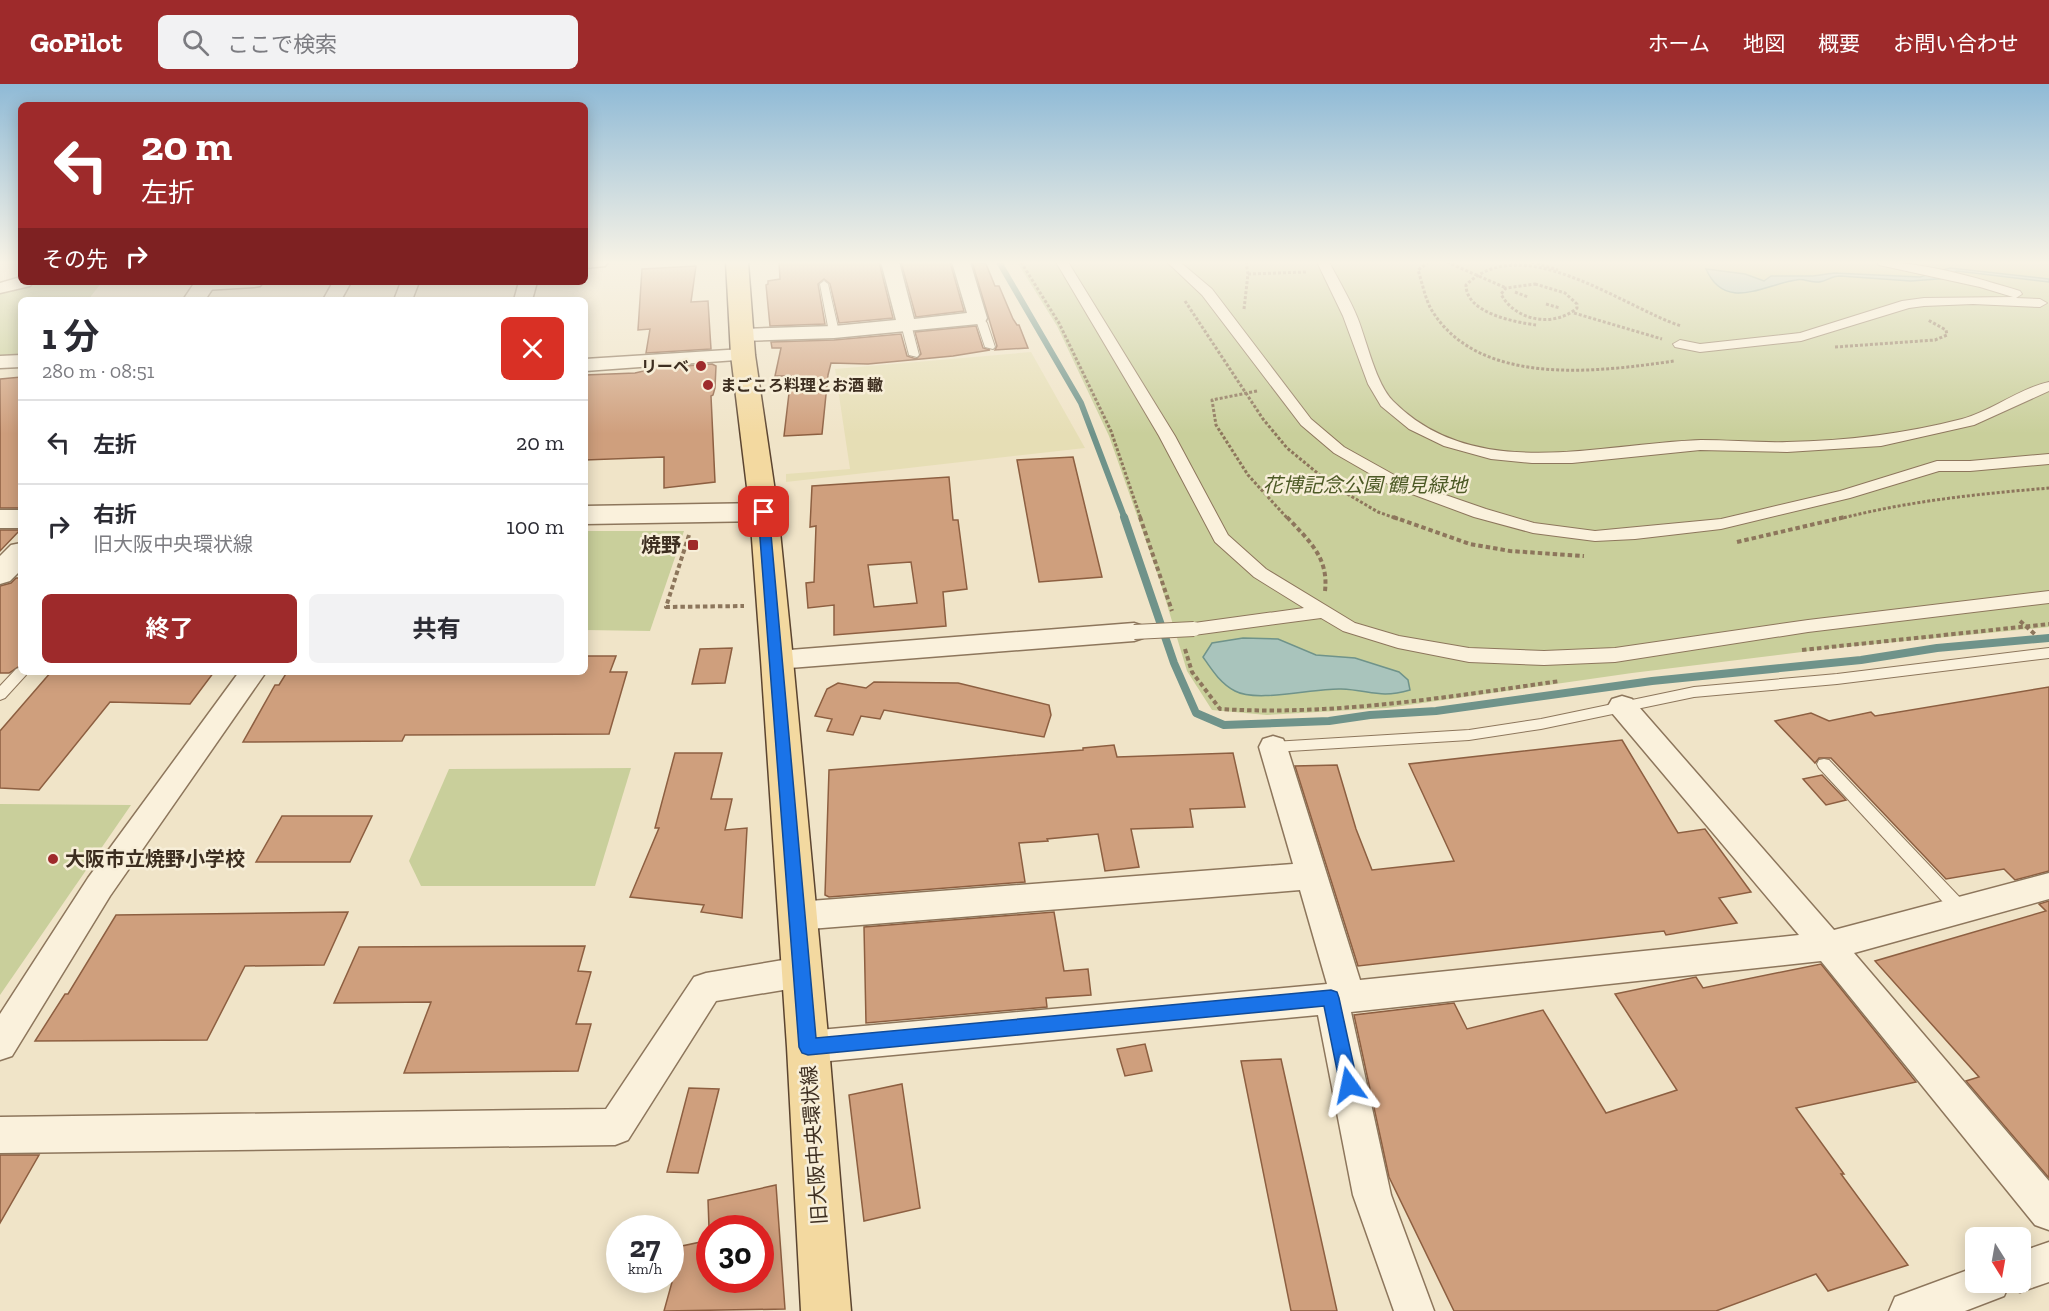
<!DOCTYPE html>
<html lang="ja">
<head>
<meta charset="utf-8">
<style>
	body { margin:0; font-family:"Zilla Slab","Noto Sans JP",serif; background:#f2f2f3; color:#2b2b33; height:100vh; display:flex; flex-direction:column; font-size:22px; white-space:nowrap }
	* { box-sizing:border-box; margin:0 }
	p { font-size:20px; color:#7c7c81 }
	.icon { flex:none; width:33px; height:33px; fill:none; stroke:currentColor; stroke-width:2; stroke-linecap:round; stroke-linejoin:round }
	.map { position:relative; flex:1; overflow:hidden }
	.drawer { position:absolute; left:18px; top:213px; width:570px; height:378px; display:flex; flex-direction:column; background:#fff; border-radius:9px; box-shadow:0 3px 15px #0003 }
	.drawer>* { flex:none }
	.hud { position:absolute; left:18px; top:18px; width:570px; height:183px; border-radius:9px; box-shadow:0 3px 15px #0003; background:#9e2a2b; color:#fff; overflow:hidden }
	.needle { width:39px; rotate:169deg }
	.fabs { position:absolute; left:1965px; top:1143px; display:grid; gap:12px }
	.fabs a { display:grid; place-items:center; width:66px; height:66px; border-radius:9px; background:#fff; box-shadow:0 3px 15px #0003; font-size:30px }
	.speed { position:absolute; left:606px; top:1131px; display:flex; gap:12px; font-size:30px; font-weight:700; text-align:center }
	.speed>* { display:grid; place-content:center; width:78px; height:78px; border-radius:50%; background:#fff; box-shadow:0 3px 15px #0003; line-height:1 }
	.speed small { font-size:15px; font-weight:400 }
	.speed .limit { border:9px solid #d22; background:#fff; color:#111 }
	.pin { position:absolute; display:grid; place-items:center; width:51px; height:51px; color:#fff; margin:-26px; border-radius:12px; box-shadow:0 3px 9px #0006 }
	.me { position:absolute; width:66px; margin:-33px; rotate:348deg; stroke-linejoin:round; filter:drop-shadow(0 0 4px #0008) }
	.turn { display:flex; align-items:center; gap:21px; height:126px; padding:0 24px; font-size:27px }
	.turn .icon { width:78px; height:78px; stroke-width:2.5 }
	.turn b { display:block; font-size:42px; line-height:51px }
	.then { display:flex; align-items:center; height:57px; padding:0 24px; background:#0003; gap:12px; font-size:22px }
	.round { display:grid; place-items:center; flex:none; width:63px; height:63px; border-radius:9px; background:#f2f2f3 }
	.head { display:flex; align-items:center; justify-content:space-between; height:102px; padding:0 24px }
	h1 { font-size:36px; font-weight:700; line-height:45px }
	.action { display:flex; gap:12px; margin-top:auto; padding:12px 24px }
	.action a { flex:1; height:69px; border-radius:9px; background:#9e2a2b; color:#fff; font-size:24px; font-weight:700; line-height:69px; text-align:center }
	.action a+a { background:#f2f2f3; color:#2b2b33 }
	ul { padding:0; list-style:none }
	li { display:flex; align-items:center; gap:18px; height:84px; padding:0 24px; border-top:2px solid #e1e1e2 }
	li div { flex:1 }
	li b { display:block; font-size:22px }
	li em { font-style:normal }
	header { display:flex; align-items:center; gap:36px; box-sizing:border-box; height:84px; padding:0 30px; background:#9e2a2b; color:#fff }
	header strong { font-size:28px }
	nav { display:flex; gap:33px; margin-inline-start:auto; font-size:21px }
	.search { width:420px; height:54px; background:#f2f2f3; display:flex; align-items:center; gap:15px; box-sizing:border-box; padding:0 21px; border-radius:9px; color:#7c7c81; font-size:22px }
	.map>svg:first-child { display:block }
	.farmland { fill:#e6deb5 }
	.green { fill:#c9cf9b }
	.water { fill:#a9c4bc; stroke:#6f938a; stroke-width:1.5 }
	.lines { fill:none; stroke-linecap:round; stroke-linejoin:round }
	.stream-far1 { stroke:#6f938a; stroke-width:6 }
	.stream { stroke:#6f938a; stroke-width:8 }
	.building { fill:#cf9f7d; stroke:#8d5f41; stroke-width:1.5; fill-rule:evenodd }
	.service-casing { stroke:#8d765c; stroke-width:2 }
	.pedestrian-casing { stroke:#8d765c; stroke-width:2 }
	.minor-casing { stroke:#8d765c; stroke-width:3 }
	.tertiary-casing { stroke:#8d765c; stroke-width:3 }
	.primary-casing { stroke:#5b4430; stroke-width:3 }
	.path-far1 { stroke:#8d765c; stroke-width:3; stroke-dasharray:3 2; stroke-linecap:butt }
	.path { stroke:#8d765c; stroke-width:4; stroke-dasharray:4.5 3; stroke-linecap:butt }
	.service { fill:#faf1dc; fill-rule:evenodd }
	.pedestrian { fill:#faf1dc; fill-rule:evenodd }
	.minor { fill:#faf1dc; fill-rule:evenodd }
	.tertiary { fill:#faf1dc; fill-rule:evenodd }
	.primary { fill:#f3d9a0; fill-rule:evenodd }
	.service-bridge-casing { stroke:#8d765c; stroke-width:16; stroke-linecap:butt }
	.service-bridge { stroke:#faf1dc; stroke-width:14 }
	.route { fill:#1a73e8; stroke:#114b97; stroke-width:1.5 }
	.poi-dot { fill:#9e2a2b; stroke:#f7eed8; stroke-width:2 }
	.labels { text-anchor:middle; stroke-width:5; stroke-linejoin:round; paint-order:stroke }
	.far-poi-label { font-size:16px; font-weight:bold; fill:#3d2e20; stroke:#f7eed8; text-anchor:end }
	.park-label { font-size:20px; font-style:italic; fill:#4d5a26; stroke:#f7eed8 }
	.poi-label { font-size:20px; font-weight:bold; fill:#3d2e20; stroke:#f7eed8; text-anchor:end }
	.street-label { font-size:20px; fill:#3d2e20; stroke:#f7eed8 }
</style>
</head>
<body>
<header>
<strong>GoPilot</strong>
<div class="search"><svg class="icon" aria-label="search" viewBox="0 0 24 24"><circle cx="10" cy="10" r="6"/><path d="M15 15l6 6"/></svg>ここで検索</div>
<nav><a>ホーム</a><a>地図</a><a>概要</a><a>お問い合わせ</a></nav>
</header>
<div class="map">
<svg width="2049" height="1227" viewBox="0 0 2049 1227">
	<rect width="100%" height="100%" fill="#f0e4c8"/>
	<polygon class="farmland" points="1031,268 1085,364 786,398 786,390 850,385 835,285"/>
	<g class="green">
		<polygon points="1017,178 2049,178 2049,543 1834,564 1632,589 1387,624 1267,631 1212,626 1187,587 1159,494 1109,352 1057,242"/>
		<polygon points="39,198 102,198 88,216 21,216 21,272 0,274 0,210"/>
		<polygon points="585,447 684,447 650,547 585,546"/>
		<polygon points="631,684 595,802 421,802 409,777 449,685"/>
		<polygon points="0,720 131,721 0,911"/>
	</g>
	<g class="water">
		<path d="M1950 184 2049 195V198L1957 187 1952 190 1950 194 1911 197 1840 192C1831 192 1827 197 1819 198 1811 199 1803 194 1796 196 1763 201 1725 228 1706 185L1745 190 1764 197 1771 192H1813L1834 189 1920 193Z"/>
		<path d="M1243 554 1278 555 1316 571 1355 574 1399 588 1408 596 1410 606C1379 615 1370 606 1341 605 1314 604 1257 619 1235 607 1220 599 1212 586 1203 573L1212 559Z"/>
	</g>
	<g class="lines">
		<polyline class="stream-far1" points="999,178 1081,319 1125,435"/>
		<polyline class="stream" points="1124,433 1174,579 1196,629 1224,641 1329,637 1370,631 1436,627 1652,597 1861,576 1937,564 2049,554"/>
	</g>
	<g class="building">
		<polygon points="779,178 879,178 893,234 839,239 830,200 824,195 818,200 825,240 770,242 766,201 768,200 768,197 780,195"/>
		<polygon points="901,178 950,178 964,227 916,233"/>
		<polygon points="972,178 986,180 995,202 999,202 1013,235 1017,241 1019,241 1028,264 995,266 997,262"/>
		<polygon points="696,182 691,218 708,217 711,265 646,269 650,245 638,246 642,185"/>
		<polygon points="976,242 983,264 990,266 953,272 868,280 831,279 828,291 822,350 784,352 791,292 775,292 781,264 772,264 771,258 834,256 901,250 907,272 916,275 921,270 915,248"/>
		<polygon points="712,280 716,282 715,304 713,311 711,312 715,398 664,404 664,373 585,376 585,291 635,289 644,287 644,285"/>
		<polygon points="21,293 21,424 0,424 0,295"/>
		<polygon points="1073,373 1102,493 1039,498 1017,376"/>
		<path d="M949 393 953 436H958L967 505 943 508 946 542 834 551V521L808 524 806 499 814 498 816 442 810 443 812 402ZM911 478 917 519 874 523 868 481Z"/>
		<polygon points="0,446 20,446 0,467"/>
		<polygon points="16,494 21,494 21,581 9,589 0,589 0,502 11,499"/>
		<polygon points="732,564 725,599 692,600 700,565"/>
		<polygon points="585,572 616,572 610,588 627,588 609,650 405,651 402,657 243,658 275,601 279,601 287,588 585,588"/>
		<polygon points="51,588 214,588 190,620 110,618 39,706 0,704 0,647"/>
		<polygon points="874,598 958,599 1049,621 1051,631 1044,653 884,626 880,635 861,632 853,651 827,647 832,635 815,632 827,605 838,599 866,604"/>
		<polygon points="2049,603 2049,787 2015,796 2004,785 1946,795 1831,674 1819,674 1815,679 1775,637 1811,629 1829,637 1871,628 1875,632"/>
		<polygon points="1622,656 1678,749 1705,745 1751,808 1719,814 1737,839 1666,851 1664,847 1358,882 1295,682 1337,681 1356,745 1372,786 1454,777 1409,680"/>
		<polygon points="1114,661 1117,673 1233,669 1245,723 1190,725 1193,743 1131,745 1139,783 1105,787 1098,750 1047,755 1048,757 1019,759 1025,798 829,813 825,811 829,686 1083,666 1083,664"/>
		<polygon points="675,669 722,669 711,715 732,715 725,746 747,744 742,834 701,828 704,821 630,813 659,744 655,744"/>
		<polygon points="1822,691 1846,716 1826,721 1803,695"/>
		<polygon points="282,732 372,732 350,778 256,778"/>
		<polygon points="2049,817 2049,1094 1966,997 1979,993 1875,877 2046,827 2039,820"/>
		<polygon points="348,828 324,881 245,882 207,956 35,957 65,910 68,910 116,831"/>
		<polygon points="1054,828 1064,887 1088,885 1091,911 1046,914 1047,923 866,939 864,843"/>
		<polygon points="585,862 578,887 591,888 576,940 591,940 578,987 404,989 431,918 334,919 359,863"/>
		<polygon points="1821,880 1916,998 1796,1024 1844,1090 1841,1090 1908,1181 1828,1207 1816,1190 1716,1227 1454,1227 1389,1093 1354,931 1454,919 1467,945 1543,926 1606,1029 1677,1006 1615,910 1696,893 1703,904"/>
		<polygon points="1145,960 1152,987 1125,992 1117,965"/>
		<polygon points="1281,975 1337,1227 1291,1227 1241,977"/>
		<polygon points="902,1000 920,1124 864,1137 849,1011"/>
		<polygon points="689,1004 719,1005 698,1089 667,1088"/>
		<polygon points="0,1071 39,1071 0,1139"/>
		<polygon points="776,1101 785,1225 664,1227 682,1162 710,1156 710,1196 760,1196 760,1144 709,1144 708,1116"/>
	</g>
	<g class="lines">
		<defs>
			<g id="service">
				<polygon points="824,197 828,200 839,248 834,251 829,248 820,200"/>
				<polygon points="975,232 981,232 987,239 995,263 993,265 985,263 977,239 973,234"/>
				<polygon points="906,237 911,240 919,271 917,273 909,271 901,240"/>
				<polygon points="2049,564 2049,574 1837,600 1694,613 1541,645 1469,656 1273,668 1268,667 1266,663 1268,659 1273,658 1469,646 1541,635 1694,603 1837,590"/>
				<polygon points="21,583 21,588 28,588 26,591 5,614 0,616 0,602 16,585"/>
				<polygon points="1824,675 1829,676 1967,821 1969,826 1967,831 1961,833 1955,831 1819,684 1817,680 1819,676"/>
			</g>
			<g id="pedestrian">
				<polygon points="1056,178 1068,178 1175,352 1228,451 1266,485 1355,539 1399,552 1469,564 1544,567 1615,564 1808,536 2049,507 2049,519 1808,548 1615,578 1544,581 1469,578 1398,564 1343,547 1321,534 1194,551 1187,549 1185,545 1187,541 1194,539 1304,524 1254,493 1215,458 1159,352"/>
				<polygon points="1167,178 1180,178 1212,205 1311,335 1344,363 1405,397 1486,425 1534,439 1595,447 1721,435 1840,407 1937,377 1970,377 2049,370 2049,380 1970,387 1939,387 1850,414 1721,445 1635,455 1595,457 1533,449 1474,433 1393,403 1334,369 1301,341 1202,211"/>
				<path d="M1317 178H1329C1339 197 1350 215 1358 235 1367 258 1376 300 1393 317 1475 400 1601 359 1701 356 1730 356 1759 359 1787 358 1846 357 1904 350 1962 335 1992 327 2018 305 2049 298V307L1974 341 1881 362 1787 368 1700 366 1572 379H1532L1491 375 1444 362 1409 345 1381 322 1368 300 1343 232Z"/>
				<path d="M1877 178C1924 178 1974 193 2020 207L2022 210 2016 214 2040 215 2047 219 2040 223 1973 220 1924 222 1909 224 1801 257 1700 268 1675 263 1673 260 1680 256 1700 260 1800 249 1902 217 1924 214 2013 213 1980 203 1879 181Z"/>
			</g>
			<g id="minor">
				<polygon points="585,178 608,178 605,182 585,184"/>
				<polygon points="881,178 899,178 914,235 967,229 952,178 970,178 987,234 985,238 978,240 834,254 743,257 736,255 734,251 736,247 743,245 834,242 896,236"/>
				<polygon points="21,193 21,198 33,198 30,202 0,209 0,199"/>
				<polygon points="197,198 263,198 260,202 254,203 204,206 198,205 195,201"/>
				<polygon points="333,198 351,198 341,216 323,216"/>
				<polygon points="401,198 419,198 412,216 394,216"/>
				<polygon points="519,198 537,198 532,216 514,216"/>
				<polygon points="743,265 750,267 753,271 750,275 585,287 585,275"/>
				<polygon points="21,271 21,283 0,284 0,272"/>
				<polygon points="1134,539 1143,542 1147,548 1143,554 1134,557 777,585 768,583 764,576 768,569 777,567"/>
				<polygon points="239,588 266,588 110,812 12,972 0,976 0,930 88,794"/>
				<polygon points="1622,612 1632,615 1834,846 2049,789 2049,815 1854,869 2049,1097 2049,1146 2035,1141 1821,877 1351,928 1391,1111 1434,1227 1394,1227 1353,1111 1318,931 808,979 796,975 791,963 796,951 808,947 1327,900 1300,806 797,846 786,842 781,832 786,822 797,818 1293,780 1259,663 1263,655 1273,652 1283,655 1287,663 1360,896 1799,851 1612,629 1608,622 1612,615"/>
				<polygon points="801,873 813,878 818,888 813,898 801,903 716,917 628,1056 615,1061 0,1069 0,1033 606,1025 694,893 706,889"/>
				<polygon points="2049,1158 2049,1198 2020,1208 2008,1203 2004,1212 1965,1227 1889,1227 1895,1213 1976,1183 1976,1198 2020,1198 2020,1168"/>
			</g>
			<g id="tertiary">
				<polygon points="195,198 217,198 205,216 183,216"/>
				<polygon points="764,419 774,422 778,428 774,434 764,437 585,440 585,422"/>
				<rect x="0" y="426" width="21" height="18"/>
				<polygon points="21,459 21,486 10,497 0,500 0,472 11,461"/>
			</g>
			<polygon id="primary" points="726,178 748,178 755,271 778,428 793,576 829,963 851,1227 801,1227 787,963 761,576 750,428 731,271"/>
		</defs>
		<use href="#service" class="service-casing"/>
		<use href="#pedestrian" class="pedestrian-casing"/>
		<use href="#minor" class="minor-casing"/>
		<use href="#tertiary" class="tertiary-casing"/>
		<use href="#primary" class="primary-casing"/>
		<g class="path-far1">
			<polyline points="1021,178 1059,239 1111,347 1141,435"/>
			<path d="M1429 178 1418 186C1422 198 1425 214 1431 225 1478 304 1598 288 1674 277"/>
			<polyline points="1447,178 1506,204"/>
			<polyline points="1532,178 1558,186"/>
			<polyline points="1248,190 1306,188"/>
			<path d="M1535 200 1565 209 1577 220V224C1554 244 1515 237 1501 210L1506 204Z"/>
			<polyline points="1515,208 1528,213"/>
			<polyline points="1185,217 1263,335 1287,364 1332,401 1378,428 1398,435"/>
			<polyline points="1546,220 1560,224"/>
			<polyline points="1244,225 1248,190 1246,178"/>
			<polyline points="1574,229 1662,255"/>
			<path d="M1536 241C1514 238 1466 229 1466 201 1522 145 1623 223 1681 242"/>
			<polyline points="1835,263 1935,256 1947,251 1946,246 1928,236"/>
			<polyline points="1257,307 1212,316 1216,341 1248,391 1288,435"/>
			<path d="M1839 435C1908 417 1978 410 2049 404"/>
		</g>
		<g class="path">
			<polyline points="1140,433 1172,527"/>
			<path d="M1287 433C1308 456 1329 473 1325 507"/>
			<polyline points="1393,433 1470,460 1510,467 1584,472"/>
			<polyline points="689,451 666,523 744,522"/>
			<polyline points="1737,458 1845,433"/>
			<polyline points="2020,537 2037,552"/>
			<path d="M1185 565 1192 588 1220 625C1334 632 1447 613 1560 597"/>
			<polyline points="1802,566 2049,540"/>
		</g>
		<use href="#service" class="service"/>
		<use href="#pedestrian" class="pedestrian"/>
		<use href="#minor" class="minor"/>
		<use href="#tertiary" class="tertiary"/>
		<use href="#primary" class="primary"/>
		<defs>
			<polyline id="service-bridge" points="1134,548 1194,545"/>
		</defs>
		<use href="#service-bridge" class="service-bridge-casing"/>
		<use href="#service-bridge" class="service-bridge"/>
	</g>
	<linearGradient id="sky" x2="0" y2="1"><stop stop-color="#8fbad6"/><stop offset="0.51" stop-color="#f8f3e6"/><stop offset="1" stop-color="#f8f3e6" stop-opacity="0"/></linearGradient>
	<rect width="2049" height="350" fill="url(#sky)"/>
	<polygon class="route" points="764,424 769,428 816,954 1331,906 1337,908 1339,914 1358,1001 1356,1008 1349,1010 1343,1008 1340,1001 1324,922 808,971 802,969 799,963 758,428"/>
	<g class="poi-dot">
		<circle cx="701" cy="282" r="6"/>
		<circle cx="708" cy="301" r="6"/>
		<rect x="687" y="455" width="12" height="12" rx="3"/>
		<circle cx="53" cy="775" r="6"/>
	</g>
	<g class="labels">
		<g class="far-poi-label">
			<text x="689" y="288">リーベ</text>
			<text x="720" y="307" text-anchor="start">まごころ料理とお酒 轍</text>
		</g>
		<g class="park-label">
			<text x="1365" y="408">花博記念公園 鶴見緑地</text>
		</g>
		<g class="poi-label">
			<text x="681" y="468">焼野</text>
			<text x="65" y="782" text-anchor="start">大阪市立焼野小学校</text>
		</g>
		<g class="street-label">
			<text transform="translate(814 1061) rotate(-94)" y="7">旧大阪中央環状線</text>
		</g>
	</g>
</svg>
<div class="fabs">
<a><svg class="needle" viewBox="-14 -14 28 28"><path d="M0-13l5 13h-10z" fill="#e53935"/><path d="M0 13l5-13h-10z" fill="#7c7c81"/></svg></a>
</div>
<div class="speed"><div>27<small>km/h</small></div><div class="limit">30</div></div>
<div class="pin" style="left:764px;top:428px;background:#d93025"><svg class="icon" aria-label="arrive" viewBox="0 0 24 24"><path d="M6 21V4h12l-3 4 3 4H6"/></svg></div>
<svg class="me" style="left:1349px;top:1001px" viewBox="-20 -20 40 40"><path d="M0-17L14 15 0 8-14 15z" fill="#1a73e8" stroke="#fff" stroke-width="4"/></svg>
<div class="hud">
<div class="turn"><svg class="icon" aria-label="left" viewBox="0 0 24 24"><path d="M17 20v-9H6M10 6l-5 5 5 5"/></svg><div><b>20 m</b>左折</div></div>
<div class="then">その先<svg class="icon" aria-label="right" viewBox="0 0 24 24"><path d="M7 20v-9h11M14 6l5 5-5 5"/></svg></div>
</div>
<section class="drawer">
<div class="head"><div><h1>1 分</h1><p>280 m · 08:51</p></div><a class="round" style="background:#d93025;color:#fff"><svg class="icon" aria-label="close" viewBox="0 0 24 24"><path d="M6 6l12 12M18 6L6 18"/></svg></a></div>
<ul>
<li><svg class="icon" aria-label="left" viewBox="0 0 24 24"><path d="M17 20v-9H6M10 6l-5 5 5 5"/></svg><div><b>左折</b></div><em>20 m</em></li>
<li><svg class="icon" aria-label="right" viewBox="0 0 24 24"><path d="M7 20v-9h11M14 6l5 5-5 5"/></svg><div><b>右折</b><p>旧大阪中央環状線</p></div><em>100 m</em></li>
</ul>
<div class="action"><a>終了</a><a>共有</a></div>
</section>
</div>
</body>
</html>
